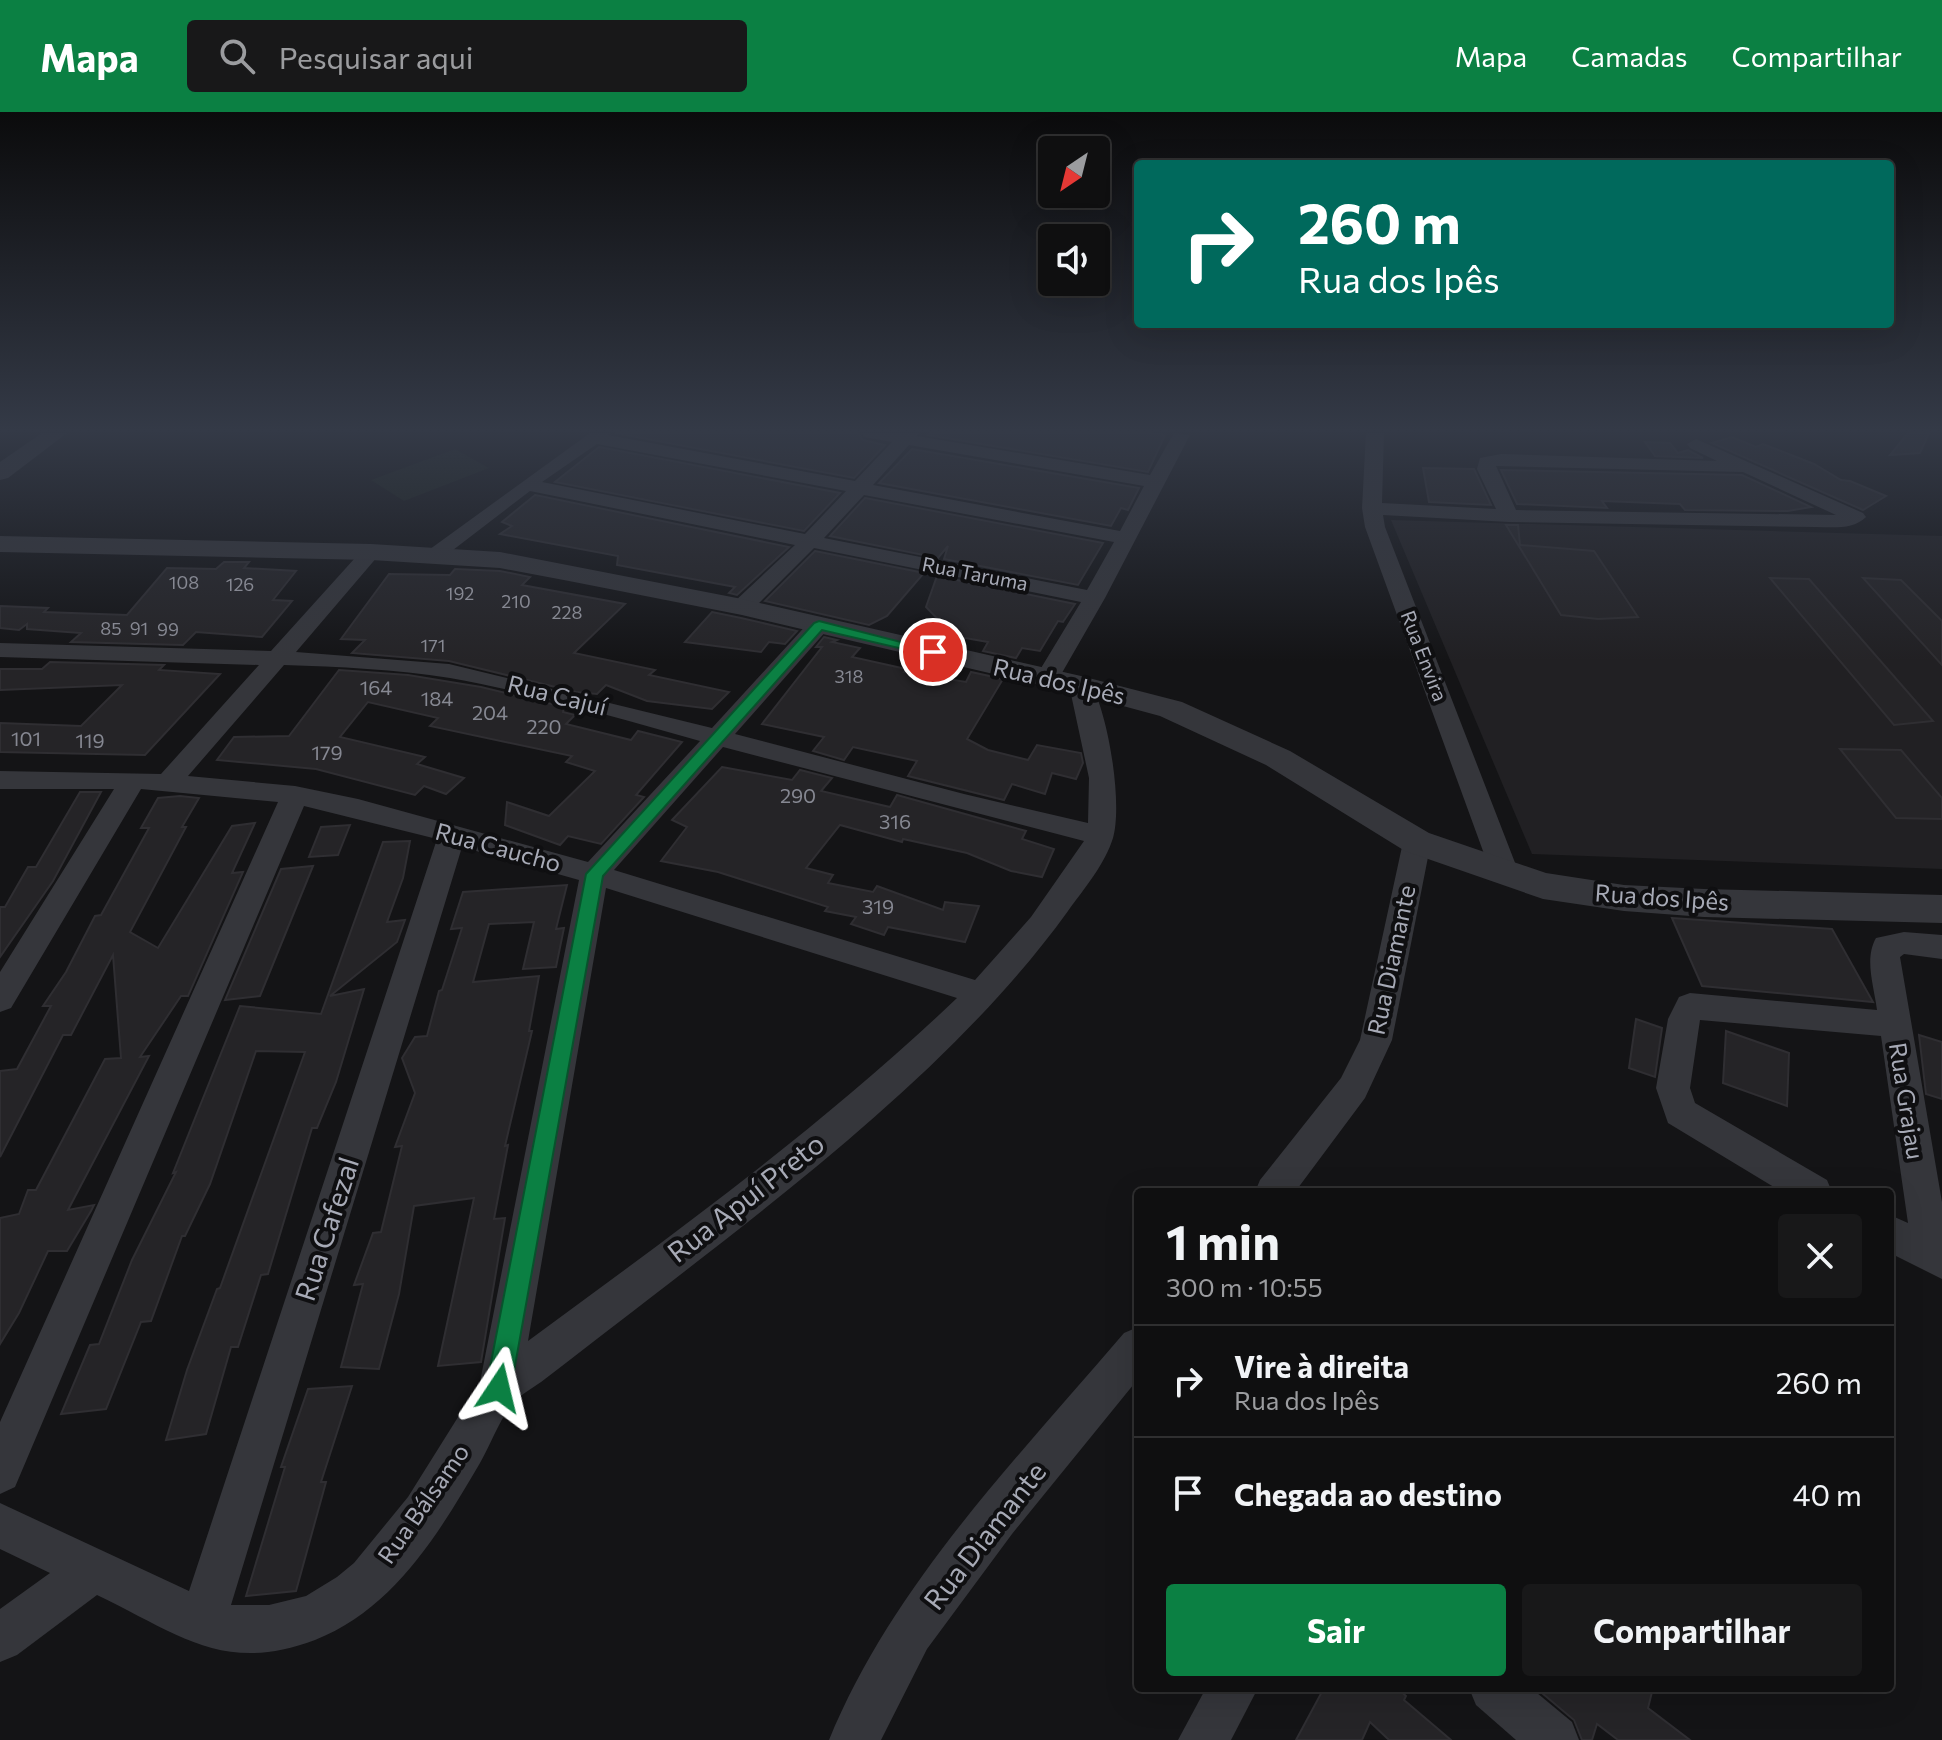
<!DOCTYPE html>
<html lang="pt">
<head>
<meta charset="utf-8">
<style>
	body { margin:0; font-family:Commissioner,sans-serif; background:#181819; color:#f1f3f6; height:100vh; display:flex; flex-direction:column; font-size:30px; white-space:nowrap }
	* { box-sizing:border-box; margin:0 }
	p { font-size:26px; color:#9b9c9f }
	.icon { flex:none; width:44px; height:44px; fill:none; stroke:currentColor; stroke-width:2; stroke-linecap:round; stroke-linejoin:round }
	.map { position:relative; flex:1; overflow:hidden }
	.side { position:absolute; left:1134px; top:1076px; width:760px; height:504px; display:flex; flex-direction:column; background:#0f0f10; border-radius:8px; box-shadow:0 8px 32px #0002,0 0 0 2px #2f2f30 }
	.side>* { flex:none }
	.top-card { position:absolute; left:1134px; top:48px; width:760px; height:168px; border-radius:8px; box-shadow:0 8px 32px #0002,0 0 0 2px #2f2f30; background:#00695c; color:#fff; overflow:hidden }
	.needle { width:52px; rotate:215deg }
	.fabs { position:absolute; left:1038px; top:24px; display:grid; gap:16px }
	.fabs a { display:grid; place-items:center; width:72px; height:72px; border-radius:8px; background:#0f0f10; box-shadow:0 8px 32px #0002,0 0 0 2px #2f2f30; font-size:40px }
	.pin { position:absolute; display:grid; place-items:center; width:68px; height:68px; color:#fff; margin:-34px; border:4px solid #fff; border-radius:50%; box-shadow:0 2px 8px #0007 }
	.me { position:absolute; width:88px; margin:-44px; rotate:10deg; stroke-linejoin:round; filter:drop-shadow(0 0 6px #0008) }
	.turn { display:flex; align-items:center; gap:28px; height:168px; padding:0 32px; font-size:36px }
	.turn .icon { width:104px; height:104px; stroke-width:2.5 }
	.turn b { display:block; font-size:56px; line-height:68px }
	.round { display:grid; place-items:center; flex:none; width:84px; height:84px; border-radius:8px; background:#181819 }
	.summary { display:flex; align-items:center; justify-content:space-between; height:136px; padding:0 32px }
	h1 { font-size:48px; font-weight:700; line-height:60px }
	.button { display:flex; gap:16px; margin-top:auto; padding:16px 32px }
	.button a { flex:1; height:92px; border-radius:8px; background:#0b8043; color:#fff; font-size:32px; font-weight:700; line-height:92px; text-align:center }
	.button a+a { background:#181819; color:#f1f3f6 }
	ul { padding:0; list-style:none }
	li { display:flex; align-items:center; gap:24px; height:112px; padding:0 32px; border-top:2px solid #2f2f30 }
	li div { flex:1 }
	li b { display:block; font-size:30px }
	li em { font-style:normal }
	header { display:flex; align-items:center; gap:48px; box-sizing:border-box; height:112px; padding:0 40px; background:#0b8043; color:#fff }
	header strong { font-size:38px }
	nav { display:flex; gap:44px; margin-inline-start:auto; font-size:28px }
	.search { width:560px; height:72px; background:#181819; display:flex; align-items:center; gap:20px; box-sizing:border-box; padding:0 28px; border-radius:8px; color:#9b9c9f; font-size:30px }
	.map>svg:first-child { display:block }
	.built { fill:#212023 }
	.green { fill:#1b211c }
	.building { fill:#252427; stroke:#2f2e32; stroke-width:2 }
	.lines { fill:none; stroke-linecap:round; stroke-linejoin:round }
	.minor { fill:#35363b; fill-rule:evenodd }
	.tertiary { fill:#35363b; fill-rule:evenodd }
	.route { fill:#0b8043; stroke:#07532c; stroke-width:2 }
	.labels { text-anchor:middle; stroke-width:8; stroke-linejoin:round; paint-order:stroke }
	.far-number-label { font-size:18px; fill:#868892 }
	.far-street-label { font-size:20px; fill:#a7aab6; stroke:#0f0f11 }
	.number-label { font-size:20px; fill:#868892 }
	.street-label { font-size:24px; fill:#a7aab6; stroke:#0f0f11 }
	.near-street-label { font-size:28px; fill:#a7aab6; stroke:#0f0f11 }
</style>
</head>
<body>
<header>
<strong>Mapa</strong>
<div class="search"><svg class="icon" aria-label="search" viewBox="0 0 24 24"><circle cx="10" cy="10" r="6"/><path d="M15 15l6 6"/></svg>Pesquisar aqui</div>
<nav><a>Mapa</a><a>Camadas</a><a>Compartilhar</a></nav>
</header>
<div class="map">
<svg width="1942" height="1628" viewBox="0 0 1942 1628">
	<rect width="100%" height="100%" fill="#141416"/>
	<polygon class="built" points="1391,408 1942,424 1942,757 1532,742"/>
	<polygon class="green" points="455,337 489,356 404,389 371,368"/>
	<g class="building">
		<polygon points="615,321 858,321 863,328 885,333 854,366"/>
		<polygon points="930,321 1152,321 1165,323 1148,360 928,323"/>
		<polygon points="1908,321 1929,321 1920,341 1890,343"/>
		<polygon points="1732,325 1756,335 1763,332 1814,352 1841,368 1850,369 1886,384 1863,398 1712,331"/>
		<polygon points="1645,330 1670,331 1678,341 1688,338 1703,346 1655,344"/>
		<polygon points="599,335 840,381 804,419 555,370"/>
		<polygon points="912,337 1139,376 1128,398 1121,396 1111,414 879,371"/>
		<polygon points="1423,356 1474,357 1491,393 1429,390"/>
		<polygon points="1501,358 1742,363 1811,395 1788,399 1685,398 1680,392 1602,389 1607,396 1517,392"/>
		<polygon points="535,383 789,435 737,483 729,481 735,475 617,453 618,444 500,422 512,414 502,410"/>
		<polygon points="865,386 1103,431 1078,473 944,447 948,434 938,446 830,424"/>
		<polygon points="1506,413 1518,413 1520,433 1594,439 1638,505 1598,507 1561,503"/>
		<polygon points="815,439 924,461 887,504 869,513 765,489"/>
		<polygon points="224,450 249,450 244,456 296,459 273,488 292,489 262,525 196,520 183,533 71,530 81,521 27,517 27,512 19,518 0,516 0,494 48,496 44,500 127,503 167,456 216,457"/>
		<polygon points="455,457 500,459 530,465 522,473 625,492 574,541 655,558 649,563 729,580 712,597 647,589 606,573 597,582 576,580 449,549 352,541 365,528 341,527 389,462 450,463"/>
		<polygon points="937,464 1075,492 1063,510 1058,509 1040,539 1022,536 1016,546 983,539 988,530 954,524 926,495"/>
		<polygon points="1770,466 1809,467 1933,609 1894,613"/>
		<polygon points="1863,466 1901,468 1942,509 1942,553"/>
		<polygon points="712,500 741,506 797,519 785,532 769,530 761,540 685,530"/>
		<polygon points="824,525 837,528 832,530 860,536 852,545 906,557 904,560 966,570 971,560 1003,567 967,627 988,638 1028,648 1037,633 1081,641 1083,651 1076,667 1052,661 1045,682 1012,672 1004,688 908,664 917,649 853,635 844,648 813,639 824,625 762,612 822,535 816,535"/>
		<polygon points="50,550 164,553 159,558 220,562 145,643 0,640 0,611 81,614 122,573 0,578 0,557 42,557"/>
		<polygon points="339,558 408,563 481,575 564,595 563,600 575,603 566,612 631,628 638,619 682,630 636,683 644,685 601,732 568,724 560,733 505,713 507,690 549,704 595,659 566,650 572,644 430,614 438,606 368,590 340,625 425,645 417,652 464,666 446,682 424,674 415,683 316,657 217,648 234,625 289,624"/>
		<polygon points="1840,637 1901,638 1942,686 1942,707 1896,706"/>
		<polygon points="722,655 792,668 800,658 832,666 821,679 890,695 897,683 1026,719 1022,727 1054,737 1042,765 1011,759 967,741 903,727 902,730 840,713 806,756 833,763 828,771 873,780 877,774 943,798 945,790 979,794 965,830 888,815 884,823 851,812 856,805 825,799 828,795 718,760 661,749 687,715 672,708"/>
		<polygon points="80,680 101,680 53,769 0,845 0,795 5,795 28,755 36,755"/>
		<polygon points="180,684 199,686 182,715 186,715 130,820 158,836 232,714 255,711 232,761 243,760 188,884 181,884 140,945 149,944 68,1098 94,1093 91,1099 67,1139 48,1139 19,1201 0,1232 0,1106 19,1102 28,1078 36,1078 105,947 121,946 113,843 71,923 63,923 0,1045 0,959 17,957 51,894 43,894 66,860 95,804 101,803 149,716 141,716 158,686"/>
		<polygon points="350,713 338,743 309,745 321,715"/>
		<polygon points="410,729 403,766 387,810 405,808 397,830 330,884 364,877 336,970 317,1016 312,1016 268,1162 261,1163 238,1235 231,1235 206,1322 166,1328 187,1258 217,1177 220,1176 305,940 256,939 210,1072 185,1124 182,1124 151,1209 141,1210 106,1297 61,1302 90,1233 99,1232 132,1148 176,1060 173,1061 240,894 321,902 383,730"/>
		<polygon points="313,754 260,884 225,888 281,757"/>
		<polygon points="567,773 556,817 564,816 556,855 523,857 534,810 489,812 473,870 539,864 529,919 532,919 505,1034 508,1033 494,1107 505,1106 481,1250 438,1254 474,1086 414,1094 399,1182 379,1257 341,1255 363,1172 354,1173 373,1121 381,1120 402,1034 395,1035 415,981 402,946 415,925 427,924 439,879 442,878 462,816 451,817 463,780"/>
		<polygon points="1672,806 1832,817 1873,890 1702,874"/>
		<polygon points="1636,907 1662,916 1655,965 1629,956"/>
		<polygon points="1726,919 1789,941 1787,994 1723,971"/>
		<polygon points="1919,923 1942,930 1942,987 1926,982"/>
		<polygon points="352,1274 321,1370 326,1370 296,1479 246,1484 285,1355 281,1355 308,1277"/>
		<polygon points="1324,1576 1397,1576 1406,1584 1404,1588 1451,1628 1389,1628 1370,1610 1362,1628 1296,1628"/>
		<polygon points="1536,1576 1653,1576 1648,1596 1690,1628 1618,1628 1597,1612 1592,1628 1582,1628 1574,1608"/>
	</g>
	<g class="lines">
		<g class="minor">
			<path d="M590 321H610L608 323 855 369 892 330 864 325 861 321H919L917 324 1150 363 1174 321 1190 323 1105 486 1059 566 1055 571H1039L1035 566 1081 490 814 436 750 500 742 502 731 495 734 490 795 433 530 379 440 448H426L423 444 426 440ZM597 332 846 379 805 422 542 370ZM909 333 1144 374 1120 419 873 373ZM864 383 1114 430 1087 478 824 426Z"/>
			<path d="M1366 321H1384L1382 391 1496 397 1477 357 1480 346 1501 342 1717 349 1690 336 1687 332 1696 327 1863 401 1866 405C1853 418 1833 415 1816 415L1509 410 1383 403 1385 415 1519 761 1515 768 1505 771 1495 768 1491 761 1365 415 1362 396ZM1496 354 1743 360 1836 403 1516 398Z"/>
			<path d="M371 434 381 440 378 444 296 540 449 552 712 616 811 508H827L830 513 827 518 735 622 964 682 1088 711 1089 666 1069 573 1073 568H1089C1108 599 1123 691 1113 726 1105 752 1084 777 1068 799 955 956 773 1091 619 1210 594 1229 570 1248 545 1267 536 1274 523 1281 514 1290 500 1306 491 1332 480 1351 439 1421 394 1497 315 1528 223 1563 177 1521 97 1483L17 1543 0 1550V1497L50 1461 0 1437V1391L189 1479 437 727 304 694 15 1375 0 1382V1310L278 690 141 677 11 896 0 900V860L114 677H0V659L161 662 259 553 0 545V531L271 539 364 436ZM284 553C339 555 395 557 450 566 534 581 617 606 700 629L588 750 358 687 295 674 188 664ZM723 635 1084 729 1031 805 975 868 614 758ZM462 735 579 768 480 1270 408 1385 354 1451 337 1465 306 1484 269 1493H231ZM606 776 957 886C824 1013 675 1121 528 1229Z"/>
			<polygon points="1417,720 1427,723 1431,730 1392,928 1365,986 1295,1080 1255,1080 1260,1068 1341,966 1360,928 1403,730 1407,723"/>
			<path d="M1904 820 1942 823V847L1904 842 1900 845 1942 1090V1167L1890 1141V1103L1908 1111 1881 924 1700 908 1690 976 1695 991 1827 1068 1832 1080H1782L1668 1011 1656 976 1668 907 1679 885 1690 881 1877 898C1874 874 1864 847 1876 826Z"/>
			<path d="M1138 1215V1267L1012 1422 927 1537 881 1628H829C893 1472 1016 1348 1124 1221Z"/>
			<polygon points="1206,1576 1258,1576 1231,1628 1178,1628"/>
			<polygon points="1469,1576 1531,1576 1572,1610 1579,1628 1516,1628 1476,1593"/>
		</g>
		<g class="tertiary">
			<polygon points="42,321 67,321 8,366 0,368 0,350"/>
			<polygon points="0,424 371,432 500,440 742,487 1081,564 1182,590 1290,639 1429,721 1546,761 1624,773 1704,777 1942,783 1942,811 1704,805 1624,799 1543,787 1405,739 1266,653 1160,604 1075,581 742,503 569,469 500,456 371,448 0,440"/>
		</g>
	</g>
	<linearGradient id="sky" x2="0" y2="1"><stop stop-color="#0b0b0c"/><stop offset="0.58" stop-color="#343a47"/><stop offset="1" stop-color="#343a47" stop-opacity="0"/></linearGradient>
	<rect width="1942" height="549" fill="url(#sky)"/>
	<polygon class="route" points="819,509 940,540 933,544 822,518 603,764 511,1276 507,1285 499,1288 490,1285 486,1276 586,762 814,511"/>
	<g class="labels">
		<g class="far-number-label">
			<text x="184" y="477">108</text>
			<text x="240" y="479">126</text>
			<text x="460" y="488">192</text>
			<text x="516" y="496">210</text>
			<text x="567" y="507">228</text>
			<text x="111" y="523">85</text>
			<text x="139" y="523">91</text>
			<text x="168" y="524">99</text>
			<text x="433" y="540">171</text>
			<text x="849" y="571">318</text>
		</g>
		<g class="far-street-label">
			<text transform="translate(975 462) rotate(11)" y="7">Rua Taruma</text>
			<text transform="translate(1424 544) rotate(69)" y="7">Rua Envira</text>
		</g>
		<g class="number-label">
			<text x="376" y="583">164</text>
			<text x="437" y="594">184</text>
			<text x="490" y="608">204</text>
			<text x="544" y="622">220</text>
			<text x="26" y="634">101</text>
			<text x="90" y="636">119</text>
			<text x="327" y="648">179</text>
			<text x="798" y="691">290</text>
			<text x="895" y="717">316</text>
			<text x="878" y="802">319</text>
		</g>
		<g class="street-label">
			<text transform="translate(1059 570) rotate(13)" y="8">Rua dos Ipês</text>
			<text transform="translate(557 584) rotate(14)" y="8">Rua Cajuí</text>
			<text transform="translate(498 736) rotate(15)" y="8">Rua Caucho</text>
			<text transform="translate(1662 786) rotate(4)" y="8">Rua dos Ipês</text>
			<text transform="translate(1392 848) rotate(-78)" y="8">Rua Diamante</text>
			<text transform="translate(1906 989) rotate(81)" y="8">Rua Grajau</text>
			<text transform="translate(424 1392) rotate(-55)" y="8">Rua Bálsamo</text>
		</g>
		<g class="near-street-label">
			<text transform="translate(746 1086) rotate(-38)" y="10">Rua Apuí Preto</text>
			<text transform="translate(327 1117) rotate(-72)" y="10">Rua Cafezal</text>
			<text transform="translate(985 1424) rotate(-52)" y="10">Rua Diamante</text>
		</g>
	</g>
</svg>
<div class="fabs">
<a><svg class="needle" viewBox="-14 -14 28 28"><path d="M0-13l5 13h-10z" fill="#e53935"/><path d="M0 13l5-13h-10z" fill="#9b9c9f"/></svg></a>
<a><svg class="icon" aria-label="sound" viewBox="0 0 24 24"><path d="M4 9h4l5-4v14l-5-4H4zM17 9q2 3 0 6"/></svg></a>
</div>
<div class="pin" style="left:933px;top:540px;background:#d93025"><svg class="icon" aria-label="arrive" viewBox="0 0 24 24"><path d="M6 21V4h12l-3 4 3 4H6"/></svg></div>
<svg class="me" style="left:499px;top:1276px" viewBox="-20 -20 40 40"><path d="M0-17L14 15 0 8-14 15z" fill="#0b8043" stroke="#fff" stroke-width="4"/></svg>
<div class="top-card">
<div class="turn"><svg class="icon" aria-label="right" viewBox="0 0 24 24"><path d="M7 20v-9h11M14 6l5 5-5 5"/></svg><div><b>260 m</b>Rua dos Ipês</div></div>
</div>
<section class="side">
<div class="summary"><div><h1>1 min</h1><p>300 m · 10:55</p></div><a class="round"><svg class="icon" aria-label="close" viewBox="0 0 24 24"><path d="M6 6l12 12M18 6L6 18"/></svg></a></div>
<ul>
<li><svg class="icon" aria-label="right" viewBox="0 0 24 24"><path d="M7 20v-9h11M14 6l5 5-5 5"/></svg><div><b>Vire à direita</b><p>Rua dos Ipês</p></div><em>260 m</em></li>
<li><svg class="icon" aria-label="arrive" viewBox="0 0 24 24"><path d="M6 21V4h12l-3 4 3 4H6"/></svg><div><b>Chegada ao destino</b></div><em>40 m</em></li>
</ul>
<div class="button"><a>Sair</a><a>Compartilhar</a></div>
</section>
</div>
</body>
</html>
